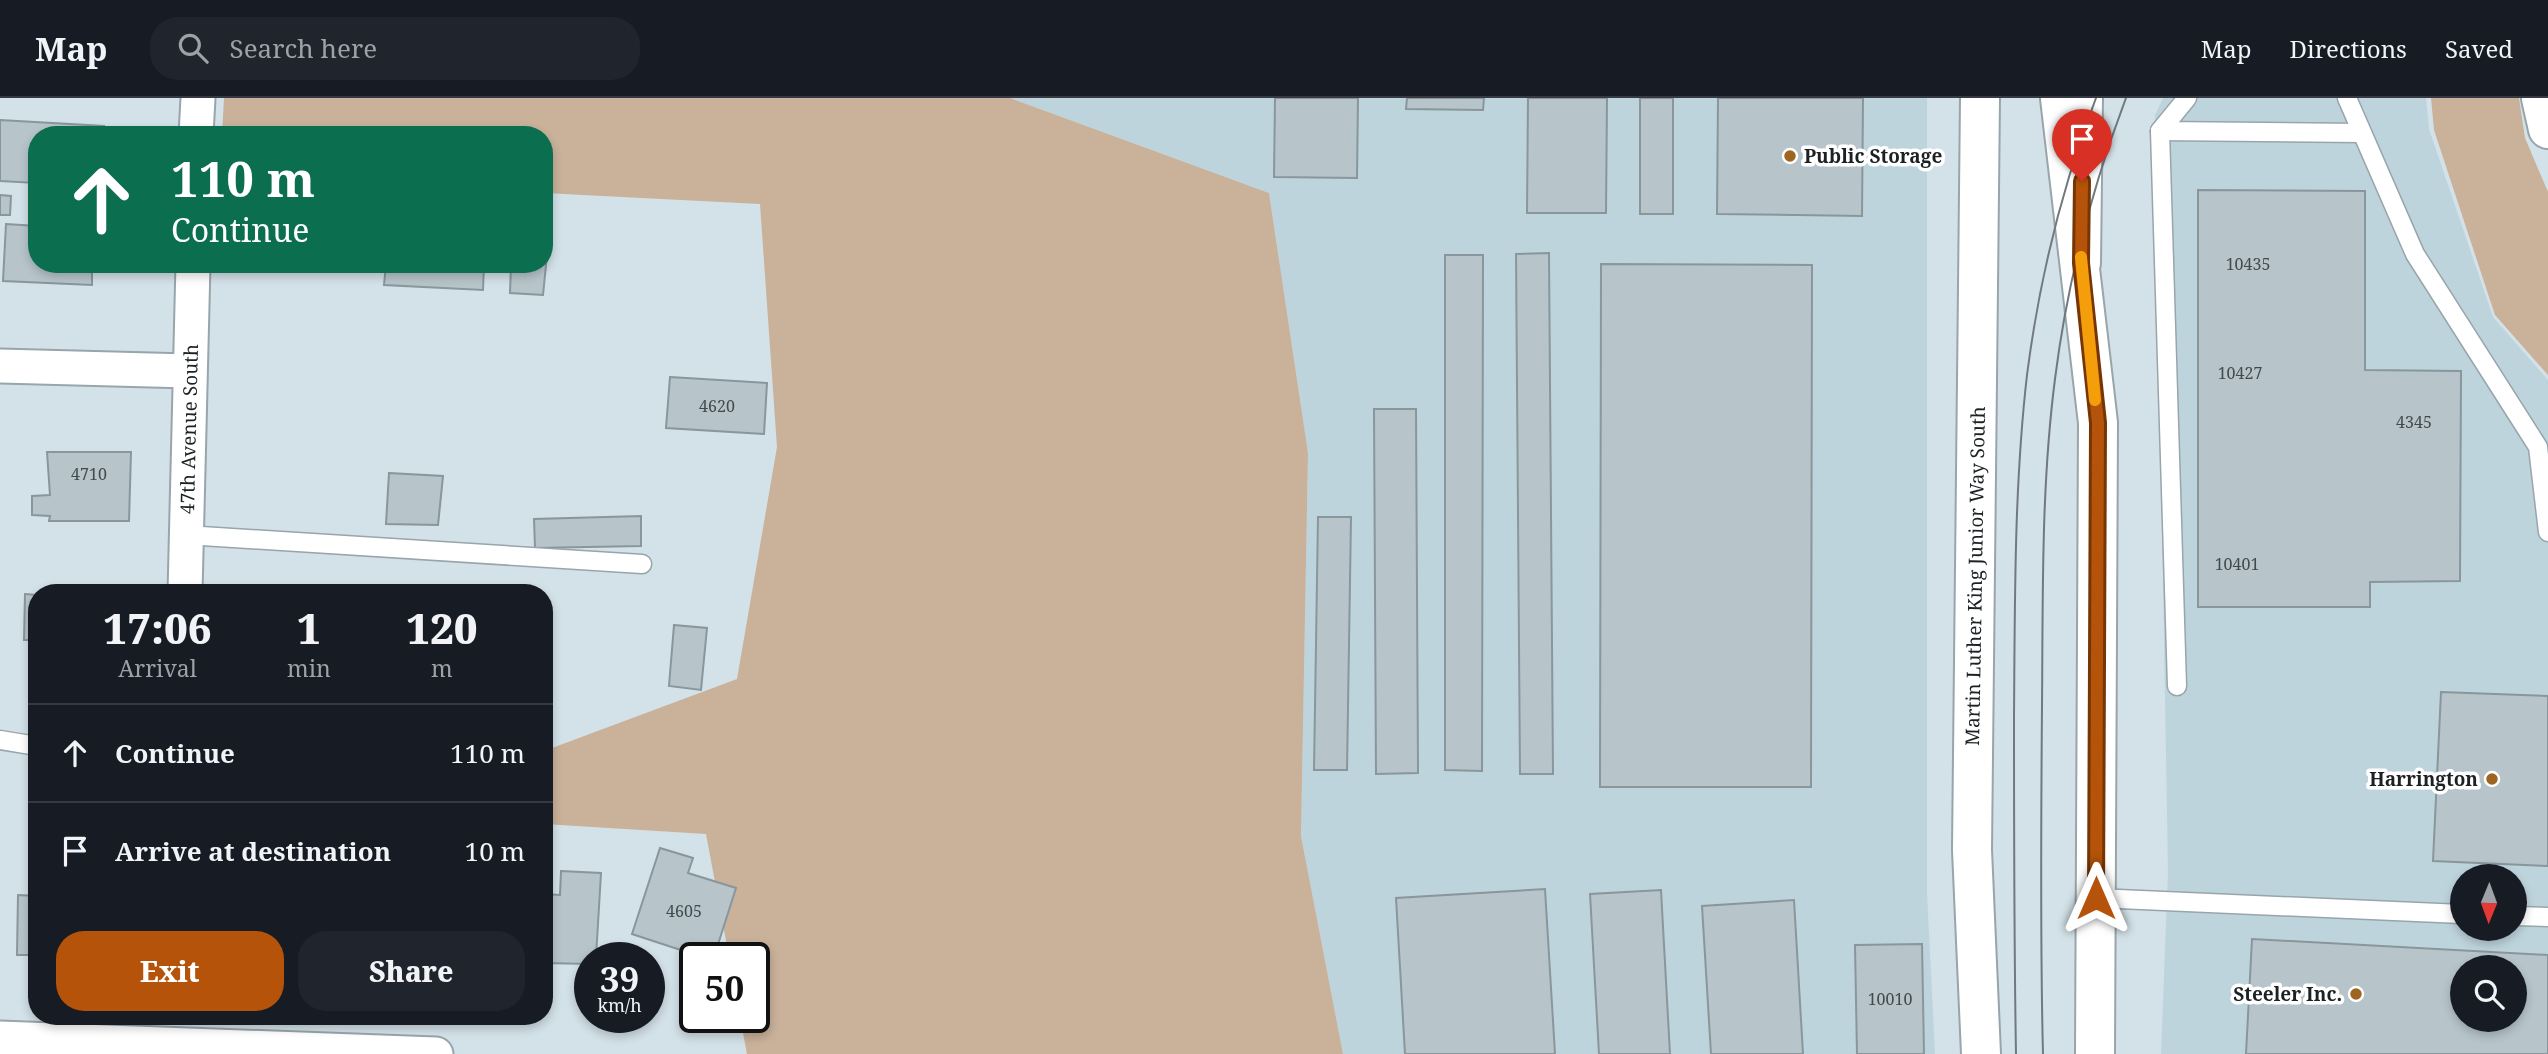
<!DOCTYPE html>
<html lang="en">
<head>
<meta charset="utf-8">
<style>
	body { margin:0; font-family:"Noto Serif",serif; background:#20242c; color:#f1f3f6; height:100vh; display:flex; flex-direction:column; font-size:26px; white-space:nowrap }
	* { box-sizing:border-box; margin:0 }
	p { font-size:23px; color:#9ea1a6 }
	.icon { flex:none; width:38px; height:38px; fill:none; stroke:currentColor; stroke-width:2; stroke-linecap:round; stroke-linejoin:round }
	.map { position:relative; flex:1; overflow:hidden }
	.side { position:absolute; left:28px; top:486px; width:525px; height:441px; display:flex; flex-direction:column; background:#171b24; border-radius:28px; box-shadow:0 4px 10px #0003 }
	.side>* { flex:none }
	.banner { position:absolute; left:28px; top:28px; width:525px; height:147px; border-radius:28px; box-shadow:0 4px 10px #0003; background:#0b6e4f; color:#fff; overflow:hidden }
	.needle { width:46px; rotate:181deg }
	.tools { position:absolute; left:2450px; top:766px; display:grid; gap:14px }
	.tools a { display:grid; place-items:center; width:77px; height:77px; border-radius:50%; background:#171b24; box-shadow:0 4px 10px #0003; font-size:35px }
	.speed { position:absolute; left:574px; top:844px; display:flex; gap:14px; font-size:35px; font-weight:700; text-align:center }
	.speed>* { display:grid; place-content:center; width:91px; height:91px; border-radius:50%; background:#171b24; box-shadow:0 4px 10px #0003; line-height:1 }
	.speed small { font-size:18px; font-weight:400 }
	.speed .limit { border:4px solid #111; border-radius:10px; background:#fff; color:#111 }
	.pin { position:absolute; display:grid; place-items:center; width:60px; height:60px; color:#fff; margin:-72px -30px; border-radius:50% 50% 50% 0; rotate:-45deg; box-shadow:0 0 7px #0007 }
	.pin .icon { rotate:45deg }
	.me { position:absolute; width:77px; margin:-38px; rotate:0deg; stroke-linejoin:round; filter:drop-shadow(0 0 5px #0008) }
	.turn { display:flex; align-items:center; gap:24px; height:147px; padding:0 28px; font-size:32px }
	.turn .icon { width:91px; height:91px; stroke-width:2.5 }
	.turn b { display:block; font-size:49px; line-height:60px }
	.eta { display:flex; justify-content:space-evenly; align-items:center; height:119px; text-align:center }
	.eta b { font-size:42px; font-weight:800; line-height:49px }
	.button { display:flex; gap:14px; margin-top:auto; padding:14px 28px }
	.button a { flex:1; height:80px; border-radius:28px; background:#b45309; color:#fff; font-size:28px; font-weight:800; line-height:80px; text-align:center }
	.button a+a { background:#20242c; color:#f1f3f6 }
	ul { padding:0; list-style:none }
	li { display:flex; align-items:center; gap:21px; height:98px; padding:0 28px; border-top:2px solid #363941 }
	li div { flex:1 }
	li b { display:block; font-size:26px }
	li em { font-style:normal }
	header { display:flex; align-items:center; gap:42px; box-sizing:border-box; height:98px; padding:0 35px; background:#171b24; border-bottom:2px solid #363941 }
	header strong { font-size:33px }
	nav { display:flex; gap:38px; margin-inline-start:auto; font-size:24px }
	.search { width:490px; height:63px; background:#20242c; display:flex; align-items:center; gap:18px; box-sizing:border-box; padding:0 24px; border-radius:28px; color:#9ea1a6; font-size:26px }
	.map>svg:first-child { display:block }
	.built { fill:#bed4dd; fill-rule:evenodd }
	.green { fill:#c9b19a }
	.building { fill:#b7c5cb; stroke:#89969c; stroke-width:2; fill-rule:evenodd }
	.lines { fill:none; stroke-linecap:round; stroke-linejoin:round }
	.service-casing { stroke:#98a5ab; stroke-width:21 }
	.minor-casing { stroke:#98a5ab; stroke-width:37 }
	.secondary-casing { stroke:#98a5ab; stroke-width:42 }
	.trunk-casing { stroke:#98a5ab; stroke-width:42 }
	.motorway-casing { stroke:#98a5ab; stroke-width:42 }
	.service { stroke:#fff; stroke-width:18 }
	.minor { stroke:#fff; stroke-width:33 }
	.secondary { stroke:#fff; stroke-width:38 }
	.trunk { stroke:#fff; stroke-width:38 }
	.motorway { stroke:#fff; stroke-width:38 }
	.tram { stroke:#70797e; stroke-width:2 }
	.route-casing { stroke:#753606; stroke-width:18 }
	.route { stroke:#b45309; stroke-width:12 }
	.slow { stroke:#f59e0b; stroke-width:12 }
	.poi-dot { fill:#9d6521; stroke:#fff; stroke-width:2.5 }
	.labels { text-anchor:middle; stroke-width:7; stroke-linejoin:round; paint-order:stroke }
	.number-label { font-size:16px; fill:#434a4d }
	.poi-label { font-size:19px; font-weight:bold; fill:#1c2123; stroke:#fff; text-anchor:end }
	.street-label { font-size:19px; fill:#1c2123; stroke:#fff }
</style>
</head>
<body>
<header>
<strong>Map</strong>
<div class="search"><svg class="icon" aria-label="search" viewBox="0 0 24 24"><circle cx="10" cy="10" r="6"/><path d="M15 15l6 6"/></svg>Search here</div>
<nav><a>Map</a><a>Directions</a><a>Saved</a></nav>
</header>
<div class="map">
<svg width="2548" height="956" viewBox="0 0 2548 956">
	<rect width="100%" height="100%" fill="#d3e1e8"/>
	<g class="built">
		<polygon points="1010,0 1927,0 1927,795 1935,956 1343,956 1301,738 1308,355 1269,95"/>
		<path d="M2163 0H2426L2429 31 2493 219 2548 282V956H2161L2168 774 2155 17ZM2462 779H2515V831H2462ZM2462 870H2515V922H2462Z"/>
	</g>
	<g class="green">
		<polygon points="224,0 1010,0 1269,95 1308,355 1301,738 1343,956 747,956 740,919 754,919 754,859 729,859 706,736 544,726 544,653 737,581 777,349 760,106 544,95 544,37 222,37"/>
		<polygon points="2431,0 2519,0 2525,40 2548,94 2548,277 2495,217 2434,32"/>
	</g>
	<g class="building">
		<polygon points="1275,0 1358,0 1357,80 1274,79"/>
		<polygon points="1407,0 1484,0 1483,12 1406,11"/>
		<polygon points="1528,0 1607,0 1606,115 1527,115"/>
		<rect x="1640" y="0" width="33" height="116"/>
		<polygon points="1718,0 1863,0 1862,118 1717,116"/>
		<polygon points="0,22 104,28 103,37 37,37 37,85 0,83"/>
		<polygon points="2198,92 2365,93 2365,272 2461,273 2460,483 2370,484 2370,509 2198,509"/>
		<polygon points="0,97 11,98 10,117 0,117"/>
		<polygon points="6,126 37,128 37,166 92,166 92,187 3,183"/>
		<polygon points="1549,155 1553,676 1520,676 1516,156"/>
		<polygon points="544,157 547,157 543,197 510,195 511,166 544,166"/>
		<polygon points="1445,157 1483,157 1482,673 1445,672"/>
		<polygon points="386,166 484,166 483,192 384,187"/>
		<polygon points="1601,166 1812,167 1811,689 1600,689"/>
		<polygon points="670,279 767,285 764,336 666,330"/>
		<polygon points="1374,311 1416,311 1418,675 1376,676"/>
		<polygon points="47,354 131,354 129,423 49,423 50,418 32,417 32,398 50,397"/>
		<polygon points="389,375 443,378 438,427 386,426"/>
		<polygon points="641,418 641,448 535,450 534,421"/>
		<polygon points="1318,419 1351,419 1347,672 1314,672"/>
		<polygon points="25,496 37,497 37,542 24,542"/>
		<polygon points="674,527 707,530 701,592 669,588"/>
		<polygon points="2441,594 2548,598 2548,768 2433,763"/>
		<polygon points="660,750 693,760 688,775 736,790 714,859 702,859 632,836"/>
		<polygon points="561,773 601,775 596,859 590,859 590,866 544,865 544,796 560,797"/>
		<polygon points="1545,791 1555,956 1405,956 1396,800"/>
		<polygon points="1661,792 1670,956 1599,956 1590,796"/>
		<polygon points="18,797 37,798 37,857 17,857"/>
		<polygon points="1794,802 1803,956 1711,956 1702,808"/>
		<path d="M2252 841 2548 857V956H2246ZM2462 870H2515V922H2462Z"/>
		<polygon points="1922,846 1924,956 1857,956 1855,847"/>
	</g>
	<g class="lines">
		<defs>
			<g id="service">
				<polyline points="2187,0 2160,33 2362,35"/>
				<polyline points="2347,0 2415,156 2538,349 2548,434"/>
				<polyline points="2160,33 2177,588"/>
				<polyline points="186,437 642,466"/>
				<polyline points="0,642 37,648"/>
				<polyline points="2096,800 2462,816"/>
				<polyline points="2515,818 2548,819"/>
			</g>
			<g id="minor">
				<polyline points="196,37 198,0"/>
				<polyline points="0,268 189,273"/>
				<path id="s1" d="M185 495 193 166"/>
				<polyline points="0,940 436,956"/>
			</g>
			<g id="secondary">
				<polyline points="1980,0 1972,752 1981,956"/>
				<polyline points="2060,0 2098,325 2095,956"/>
			</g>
			<polyline id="trunk" points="2081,165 2083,0"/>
			<polyline id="motorway" points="2541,0 2548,31"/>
		</defs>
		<use href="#service" class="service-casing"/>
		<use href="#minor" class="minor-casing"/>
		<use href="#secondary" class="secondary-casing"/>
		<use href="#trunk" class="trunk-casing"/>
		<use href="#motorway" class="motorway-casing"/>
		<use href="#service" class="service"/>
		<use href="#minor" class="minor"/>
		<use href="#secondary" class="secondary"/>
		<use href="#trunk" class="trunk"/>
		<use href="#motorway" class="motorway"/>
		<g class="tram">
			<path d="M2016 956C2014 843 2014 730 2014 617 2015 504 2014 390 2027 277 2039 183 2062 89 2096 0"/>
			<path d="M2043 956C2040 840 2041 724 2042 608 2043 499 2041 389 2055 281 2067 185 2092 90 2126 0"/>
		</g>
	</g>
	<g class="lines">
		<defs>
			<polyline id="route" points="2082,83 2081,165 2098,325 2096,800"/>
		</defs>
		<use href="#route" class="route-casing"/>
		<use href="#route" class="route"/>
		<polyline class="slow" points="2081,159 2095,302"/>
	</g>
	<g class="poi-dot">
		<circle cx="1790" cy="58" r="7"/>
		<circle cx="2492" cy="681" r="7"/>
		<circle cx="2356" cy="896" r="7"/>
	</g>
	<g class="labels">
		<g class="number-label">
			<text x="2248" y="172">10435</text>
			<text x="2240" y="281">10427</text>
			<text x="717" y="314">4620</text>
			<text x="2414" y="330">4345</text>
			<text x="89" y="382">4710</text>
			<text x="2237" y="472">10401</text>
			<text x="684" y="819">4605</text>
			<text x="1890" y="907">10010</text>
		</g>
		<g class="poi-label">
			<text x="1804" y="65" text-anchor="start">Public Storage</text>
			<text x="2478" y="688">Harrington</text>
			<text x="2342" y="903">Steeler Inc.</text>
		</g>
		<g class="street-label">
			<text dy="7" stroke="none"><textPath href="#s1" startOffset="164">47th Avenue South</textPath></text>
			<text transform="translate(1975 478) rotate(-89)" y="7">Martin Luther King Junior Way South</text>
		</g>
	</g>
</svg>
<div class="tools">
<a><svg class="needle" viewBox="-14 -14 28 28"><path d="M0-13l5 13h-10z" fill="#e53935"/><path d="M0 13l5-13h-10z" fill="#9ea1a6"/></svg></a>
<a><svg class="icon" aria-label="search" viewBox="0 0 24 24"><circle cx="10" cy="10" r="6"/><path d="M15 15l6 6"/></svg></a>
</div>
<div class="speed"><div>39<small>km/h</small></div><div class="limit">50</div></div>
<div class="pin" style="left:2082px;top:83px;background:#d93025"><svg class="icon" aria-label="arrive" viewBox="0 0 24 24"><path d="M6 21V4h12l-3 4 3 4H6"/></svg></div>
<svg class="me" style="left:2096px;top:800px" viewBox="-20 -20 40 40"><path d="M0-17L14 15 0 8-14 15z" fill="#b45309" stroke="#fff" stroke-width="4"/></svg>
<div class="banner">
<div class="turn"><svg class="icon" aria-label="ahead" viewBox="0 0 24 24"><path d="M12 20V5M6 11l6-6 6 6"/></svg><div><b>110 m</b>Continue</div></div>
</div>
<section class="side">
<div class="eta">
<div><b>17:06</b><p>Arrival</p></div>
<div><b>1</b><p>min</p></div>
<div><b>120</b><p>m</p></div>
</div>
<ul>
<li><svg class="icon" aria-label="ahead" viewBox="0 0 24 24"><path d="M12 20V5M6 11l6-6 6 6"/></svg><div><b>Continue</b></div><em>110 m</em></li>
<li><svg class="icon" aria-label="arrive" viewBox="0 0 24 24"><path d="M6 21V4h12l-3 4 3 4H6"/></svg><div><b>Arrive at destination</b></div><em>10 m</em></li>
</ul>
<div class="button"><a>Exit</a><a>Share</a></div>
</section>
</div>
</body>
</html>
